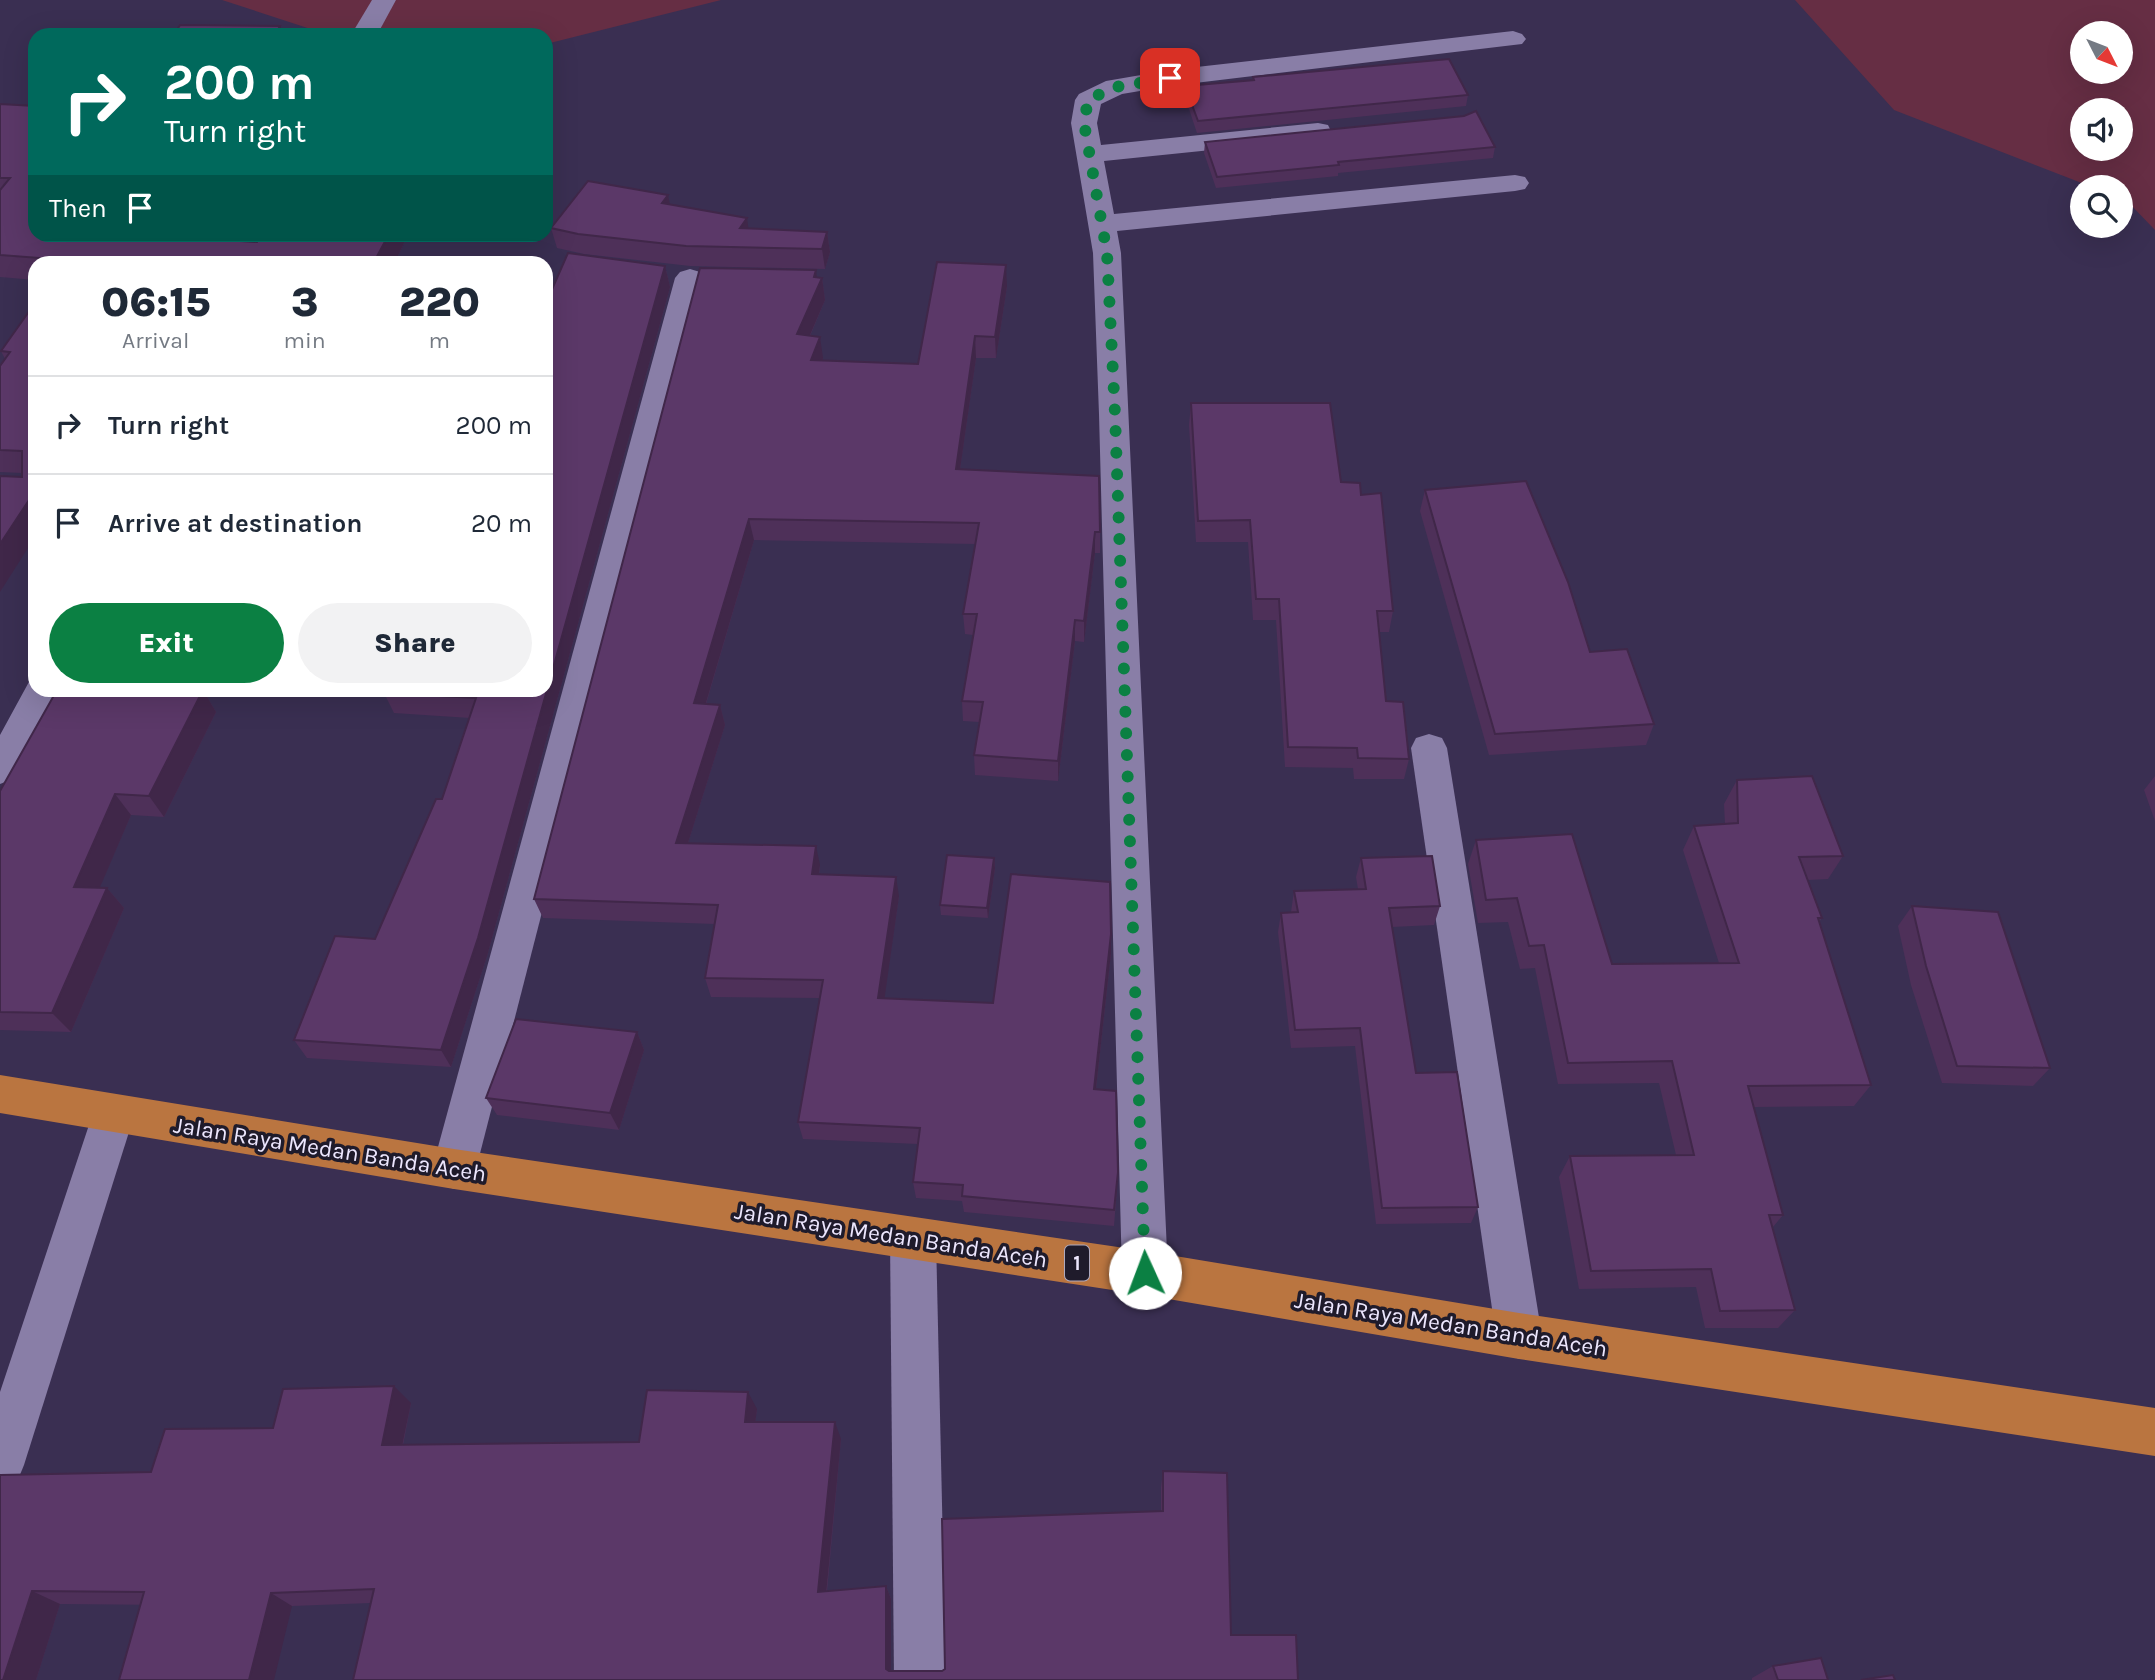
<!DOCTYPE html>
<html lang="en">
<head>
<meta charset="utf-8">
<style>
	body { margin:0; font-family:Karla,sans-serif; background:#f2f2f3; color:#1f2937; height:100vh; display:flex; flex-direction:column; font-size:26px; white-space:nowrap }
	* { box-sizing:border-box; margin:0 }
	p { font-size:23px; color:#747a83 }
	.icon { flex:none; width:38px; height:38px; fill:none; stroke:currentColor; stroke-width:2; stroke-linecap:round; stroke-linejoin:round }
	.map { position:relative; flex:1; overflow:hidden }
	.panel { position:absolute; left:28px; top:256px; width:525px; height:441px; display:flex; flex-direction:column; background:#fff; border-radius:21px; box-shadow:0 7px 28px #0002 }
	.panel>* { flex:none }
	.hud { position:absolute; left:28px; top:28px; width:525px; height:214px; border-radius:21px; box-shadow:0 7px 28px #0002; background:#00695c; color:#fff; overflow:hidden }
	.needle { width:46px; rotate:132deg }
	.tools { position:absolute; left:2070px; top:21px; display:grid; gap:14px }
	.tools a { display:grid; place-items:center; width:63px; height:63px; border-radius:50%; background:#fff; box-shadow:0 7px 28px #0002; font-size:35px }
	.pin { position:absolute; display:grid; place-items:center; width:60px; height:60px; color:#fff; margin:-30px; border-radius:14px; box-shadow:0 4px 10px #0006 }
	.me { position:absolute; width:77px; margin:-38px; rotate:358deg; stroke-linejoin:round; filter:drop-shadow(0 0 5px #0008) }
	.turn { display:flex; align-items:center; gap:24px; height:147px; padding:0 21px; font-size:32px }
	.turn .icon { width:91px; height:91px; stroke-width:2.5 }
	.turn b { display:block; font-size:49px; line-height:60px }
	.then { display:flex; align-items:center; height:66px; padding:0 21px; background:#0003; gap:14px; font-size:26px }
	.eta { display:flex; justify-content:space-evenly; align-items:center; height:119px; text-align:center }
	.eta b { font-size:42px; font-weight:800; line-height:49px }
	.button { display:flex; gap:14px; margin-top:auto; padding:14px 21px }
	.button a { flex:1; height:80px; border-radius:42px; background:#0b8043; color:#fff; font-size:28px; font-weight:800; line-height:80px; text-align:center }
	.button a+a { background:#f2f2f3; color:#1f2937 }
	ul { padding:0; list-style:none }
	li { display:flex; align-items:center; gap:21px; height:98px; padding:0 21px; border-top:2px solid #e0e1e3 }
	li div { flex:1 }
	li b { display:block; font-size:26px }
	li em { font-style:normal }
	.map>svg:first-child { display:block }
	.green { fill:#662e44; fill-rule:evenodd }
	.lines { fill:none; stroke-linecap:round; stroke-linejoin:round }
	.street { fill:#897ea7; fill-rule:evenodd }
	.highway { fill:#ba7540; fill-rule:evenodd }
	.wall { fill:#4e3059 }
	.shaded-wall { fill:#402749 }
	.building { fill:#5b3868; stroke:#402749; stroke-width:2 }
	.route { stroke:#0b8043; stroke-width:12; stroke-dasharray:0 21.6 }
	.labels { text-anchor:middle; stroke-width:7; stroke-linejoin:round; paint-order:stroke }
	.shield { fill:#1f1b2b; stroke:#aea9be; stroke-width:2 }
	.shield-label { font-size:21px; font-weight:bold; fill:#ece6fd }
	.street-label { font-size:23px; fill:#ece6fd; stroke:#1f1b2b }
</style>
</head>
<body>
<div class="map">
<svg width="2155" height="1680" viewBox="0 0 2155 1680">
	<rect width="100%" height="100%" fill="#3a2f52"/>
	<g class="green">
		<polygon points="222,0 721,0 546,44 546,35 329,35"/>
		<path d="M1795 0H2155V230L2127 201 2121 198V187H2092L1894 110ZM2082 33H2121V72H2082ZM2082 110H2121V149H2082Z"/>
	</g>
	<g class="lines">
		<g class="street">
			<polygon points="372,0 396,0 377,35 351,35"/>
			<polygon points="1513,31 1522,34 1526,39 1522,44 1170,86 1122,94 1101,104 1097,123 1101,145 1318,123 1328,125 1331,131 1328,137 1318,139 1104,161 1114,214 1515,175 1525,177 1529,183 1525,189 1515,191 1117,231 1121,253 1168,1273 1161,1288 1145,1295 1129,1288 1122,1273 1099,414 1093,253 1071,123 1075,100 1079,94 1106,81 1170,70"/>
			<polygon points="690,269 700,272 705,278 476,1169 470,1183 454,1189 438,1183 432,1169 675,278 680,272"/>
			<polygon points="35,679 35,690 61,690 13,779 0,784 0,735 30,680"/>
			<polygon points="1429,734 1442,738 1447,748 1542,1336 1535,1352 1519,1359 1503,1352 1496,1336 1411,748 1416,738"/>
			<polygon points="114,1094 129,1099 135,1113 24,1465 17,1482 0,1489 0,1392 93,1113 99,1099"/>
			<polygon points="913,1217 929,1223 936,1238 946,1680 894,1680 890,1238 897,1223"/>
		</g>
		<polygon class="highway" points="0,1075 454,1149 1145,1251 1519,1313 2155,1408 2155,1456 1519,1359 1145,1295 454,1189 0,1113"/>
	</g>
	<g class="wall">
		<polygon points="1253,77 1468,95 1466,106 1197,133 1185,97 1185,86 1253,80"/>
		<polygon points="0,104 35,234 250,234 247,241 257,242 261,234 403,234 405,241 395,262 35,262 35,280 0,277"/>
		<polygon points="1205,142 1495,147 1493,158 1338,173 1338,176 1216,188 1204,153"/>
		<polygon points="670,205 748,228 827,232 830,252 825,269 690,266 584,254 557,248 551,228"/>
		<polygon points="665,266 670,287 487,956 451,1067 307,1058 294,1040 375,939 442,799 470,718 394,713 384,693"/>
		<polygon points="822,278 825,300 810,336 823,358 822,360 918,364 1007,286 996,358 976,358 960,469 1100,532 1100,553 1095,553 1084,642 1075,641 1058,781 975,775 974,755 979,722 963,721 962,701 973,635 965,634 963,614 975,544 754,540 706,704 720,705 725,725 688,843 820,865 819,875 899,896 884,998 993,1003 1111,953 1096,1089 1117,1189 1114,1226 964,1212 962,1201 916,1198 913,1182 918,1144 803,1139 798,1122 820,998 711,997 705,978 715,924 543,918 534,899"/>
		<polygon points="35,303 22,477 22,473 0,472 0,366 5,359 1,351"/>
		<polygon points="1191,403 1341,482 1361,495 1393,611 1389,632 1379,632 1386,701 1409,759 1404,779 1354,779 1353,768 1285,767 1276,620 1253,620 1248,542 1196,542 1189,425"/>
		<polygon points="1425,490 1654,724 1646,745 1489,755 1420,511"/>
		<polygon points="203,690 216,712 164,817 131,815 99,888 107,888 124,908 71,1032 0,1030 0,791"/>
		<polygon points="2155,776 2155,821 2144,790"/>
		<polygon points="1737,780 1843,856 1828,879 1808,880 1822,918 1819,922 1871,1085 1854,1106 1754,1107 1783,1215 1773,1227 1795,1310 1778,1328 1705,1328 1696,1287 1579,1289 1559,1177 1570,1156 1676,1155 1659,1083 1558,1084 1535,968 1520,969 1508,922 1478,923 1468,864 1476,840 1612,964 1719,963 1683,850 1694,826 1725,824 1724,804"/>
		<polygon points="994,858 995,868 988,918 941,915 940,905"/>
		<polygon points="1361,858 1440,906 1434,925 1392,927 1416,1073 1478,1207 1471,1223 1376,1224 1355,1046 1291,1048 1278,932 1281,913 1291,912 1294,891 1358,889 1356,877"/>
		<polygon points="1912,906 2050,1068 2033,1086 1942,1083 1911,985 1898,926"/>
		<polygon points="637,1032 644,1050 619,1130 497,1115 486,1098"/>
		<polygon points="411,1403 403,1445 639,1442 757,1409 755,1422 841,1439 827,1591 886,1586 891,1599 891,1671 942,1671 1161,1511 1161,1487 1163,1471 1231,1635 1298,1680 353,1680 371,1603 292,1606 60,1604 36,1680 0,1475 151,1472 273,1428"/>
		<polygon points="1773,1666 1828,1680 1752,1680 1752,1678"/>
	</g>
	<g class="shaded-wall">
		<polygon points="280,26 283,35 275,35"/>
		<polygon points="668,195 672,215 662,203"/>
		<polygon points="747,218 750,239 740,228"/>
		<polygon points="827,232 830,252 825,269 822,249"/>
		<polygon points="227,234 250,234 235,262 225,240"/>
		<polygon points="389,234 403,234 405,241 395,262 374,262"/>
		<polygon points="1006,265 1007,286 996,358 995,337"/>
		<polygon points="665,266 670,287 487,956 451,1067 441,1050"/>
		<polygon points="816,270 818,286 822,278 825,300 801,356 797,334"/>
		<polygon points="975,336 976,358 957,490 956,469"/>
		<polygon points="820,337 823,358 814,381 811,360"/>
		<polygon points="35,491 35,537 0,592 0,544"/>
		<polygon points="749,519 754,540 700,723 694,703"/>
		<polygon points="1095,532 1095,553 1084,642 1084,621"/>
		<polygon points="1075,620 1075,641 1058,781 1058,761"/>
		<polygon points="203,690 216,712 164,817 149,796"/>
		<polygon points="720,705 725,725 682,862 676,843"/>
		<polygon points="115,794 131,815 91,908 74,887"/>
		<polygon points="816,846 820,865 816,894 812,874"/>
		<polygon points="994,858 995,868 988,918 987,908"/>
		<polygon points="896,877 899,896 882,1016 878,998"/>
		<polygon points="107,888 124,908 71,1032 52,1013"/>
		<polygon points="1111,934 1111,953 1094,1106 1094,1089"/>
		<polygon points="637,1032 644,1050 619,1130 610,1113"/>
		<polygon points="394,1386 411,1403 399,1461 382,1445"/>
		<polygon points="748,1392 757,1409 753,1439 745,1422"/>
		<polygon points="835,1422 841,1439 825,1605 818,1592"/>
		<polygon points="886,1586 891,1599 891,1680 886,1669"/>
		<polygon points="32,1591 60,1604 36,1680 3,1680"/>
		<polygon points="271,1593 292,1606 274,1680 249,1680"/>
	</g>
	<g class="building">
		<polygon points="180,25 280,26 275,35 174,35"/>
		<polygon points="1449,59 1468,95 1198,121 1185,86 1254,80 1253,77"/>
		<polygon points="0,104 35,106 35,234 227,234 225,240 257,242 261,234 389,234 374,262 52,262 54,259 0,255 0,190 10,178 0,178"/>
		<polygon points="1476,111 1495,147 1338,162 1339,165 1217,177 1205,142 1464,116"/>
		<polygon points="588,181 668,195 662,203 747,218 740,228 827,232 822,249 686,246 578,234 551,228"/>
		<polygon points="568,253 665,266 478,938 441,1050 294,1040 335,936 375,939 436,799 442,799 476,698 384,693 386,690 546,690 546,303"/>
		<polygon points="937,262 1006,265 995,337 975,336 956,469 1099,476 1100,532 1095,532 1084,621 1075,620 1058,761 974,755 983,702 962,701 977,614 963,614 979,523 749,519 694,703 720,705 676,843 816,846 812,874 896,877 878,998 993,1003 1011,874 1110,882 1111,934 1094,1089 1116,1091 1118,1172 1114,1210 962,1196 963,1185 913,1182 920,1128 798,1122 823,980 705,978 718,905 534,899 700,268 816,270 814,277 822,278 797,334 820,337 811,360 918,364"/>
		<polygon points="35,303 35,491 0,544 0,476 22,477 22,451 0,450 0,366 10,352 1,351"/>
		<polygon points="1191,403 1330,403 1341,482 1360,483 1361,495 1381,493 1393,611 1377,611 1386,701 1403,702 1409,759 1358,758 1357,748 1288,747 1279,599 1256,599 1250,520 1198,521"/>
		<polygon points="1526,481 1568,582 1590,652 1627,649 1654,724 1495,734 1425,490"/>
		<polygon points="57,690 203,690 149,796 115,794 74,887 107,888 52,1013 0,1012 0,791"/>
		<polygon points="1812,776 1843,856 1799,857 1822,918 1818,918 1871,1085 1748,1086 1783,1215 1769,1215 1795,1310 1720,1311 1711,1269 1591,1271 1570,1156 1694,1155 1672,1061 1568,1063 1544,945 1529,946 1517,898 1486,900 1476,840 1572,834 1612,964 1739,963 1694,826 1738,823 1737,780"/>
		<polygon points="947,855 994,858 987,908 940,905"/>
		<polygon points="1432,856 1440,906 1389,908 1416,1073 1457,1072 1478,1207 1382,1208 1360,1028 1295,1030 1281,913 1298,912 1294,891 1366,889 1361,858"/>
		<polygon points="1912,906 1998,912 2050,1068 1957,1066 1926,966"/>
		<polygon points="516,1019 637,1032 610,1113 486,1098"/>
		<polygon points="394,1386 382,1445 639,1442 647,1390 748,1392 745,1422 835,1422 818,1592 886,1586 886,1669 889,1671 942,1671 945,1669 942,1519 1163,1511 1163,1471 1227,1473 1231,1635 1296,1635 1298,1680 353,1680 374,1589 271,1593 249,1680 119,1680 144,1592 32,1591 3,1680 0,1680 0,1475 151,1472 165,1429 273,1428 283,1389"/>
		<polygon points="1821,1658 1828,1680 1778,1680 1773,1666"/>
		<polygon points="1893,1675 1895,1680 1861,1680"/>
	</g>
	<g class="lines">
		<polyline class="route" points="1145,1273 1115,414 1107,253 1084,123 1088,100 1115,87 1170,78"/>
	</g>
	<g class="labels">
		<rect class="shield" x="1065" y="1245.5" width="24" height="35" rx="5"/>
		<g class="shield-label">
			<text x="1077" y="1270">1</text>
		</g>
		<g class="street-label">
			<text transform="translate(330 1149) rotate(9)" y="8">Jalan Raya Medan Banda Aceh</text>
			<text transform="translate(891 1235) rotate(9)" y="8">Jalan Raya Medan Banda Aceh</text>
			<text transform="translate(1451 1324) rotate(9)" y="8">Jalan Raya Medan Banda Aceh</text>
		</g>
	</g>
</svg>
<div class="tools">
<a><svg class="needle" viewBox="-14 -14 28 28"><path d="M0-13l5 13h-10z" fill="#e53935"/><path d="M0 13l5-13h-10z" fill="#747a83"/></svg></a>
<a><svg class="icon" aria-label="sound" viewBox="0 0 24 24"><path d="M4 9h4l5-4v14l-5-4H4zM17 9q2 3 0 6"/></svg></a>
<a><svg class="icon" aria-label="search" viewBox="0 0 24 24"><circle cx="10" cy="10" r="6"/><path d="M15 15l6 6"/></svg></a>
</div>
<div class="pin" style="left:1170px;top:78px;background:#d93025"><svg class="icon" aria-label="arrive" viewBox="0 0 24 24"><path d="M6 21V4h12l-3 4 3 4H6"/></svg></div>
<svg class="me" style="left:1145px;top:1273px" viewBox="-20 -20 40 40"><circle r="19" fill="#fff"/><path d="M0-13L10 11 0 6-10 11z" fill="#0b8043"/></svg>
<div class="hud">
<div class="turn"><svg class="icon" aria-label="right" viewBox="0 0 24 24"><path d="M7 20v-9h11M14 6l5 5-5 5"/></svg><div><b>200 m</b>Turn right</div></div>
<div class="then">Then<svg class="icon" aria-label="arrive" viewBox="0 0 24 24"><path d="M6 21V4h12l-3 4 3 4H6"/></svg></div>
</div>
<section class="panel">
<div class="eta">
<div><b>06:15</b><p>Arrival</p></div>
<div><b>3</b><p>min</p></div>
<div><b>220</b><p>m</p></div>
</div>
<ul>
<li><svg class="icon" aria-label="right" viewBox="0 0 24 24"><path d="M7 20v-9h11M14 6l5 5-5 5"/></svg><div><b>Turn right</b></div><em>200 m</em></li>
<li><svg class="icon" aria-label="arrive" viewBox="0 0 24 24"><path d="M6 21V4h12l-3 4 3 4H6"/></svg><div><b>Arrive at destination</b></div><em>20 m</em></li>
</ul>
<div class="button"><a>Exit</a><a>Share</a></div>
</section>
</div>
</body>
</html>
